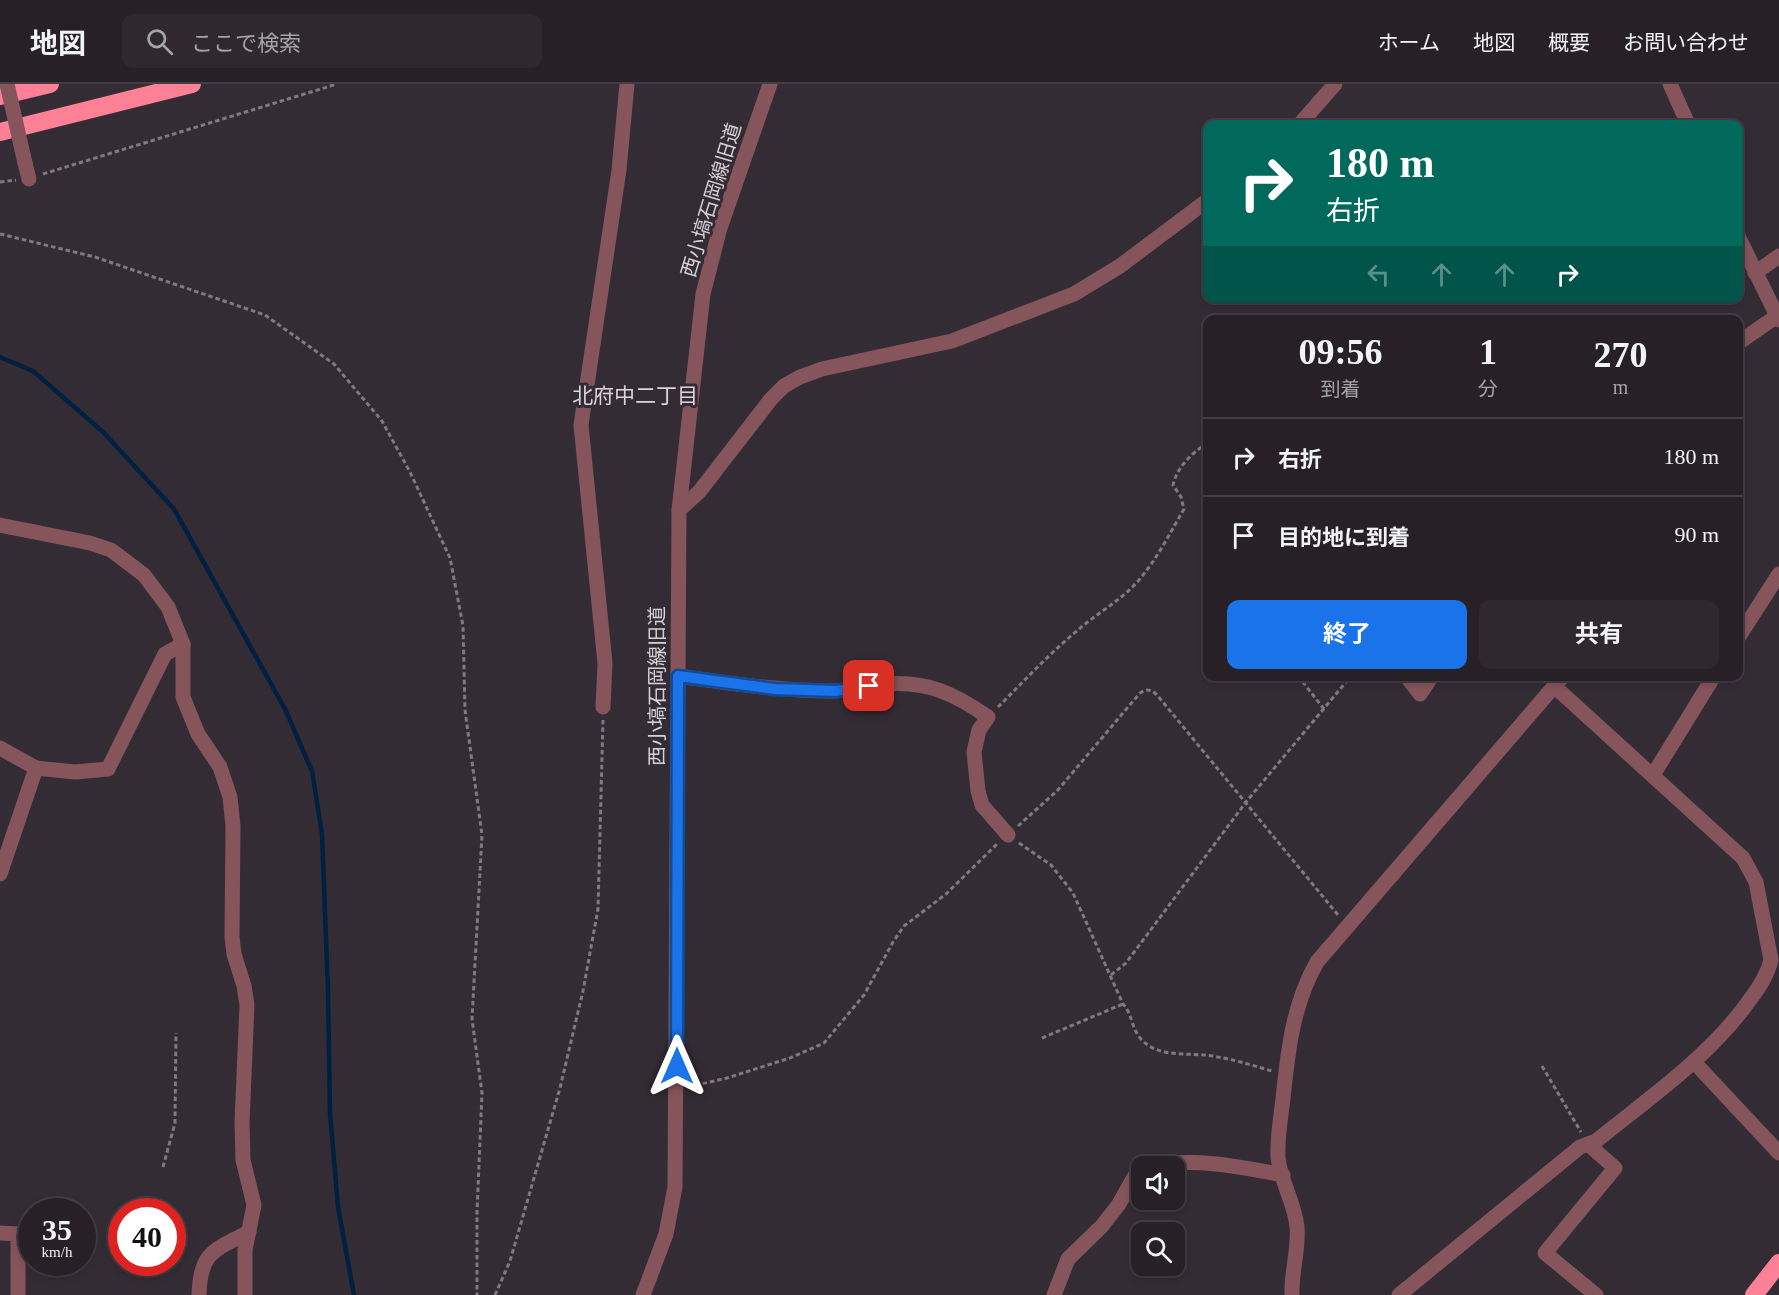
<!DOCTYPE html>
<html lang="ja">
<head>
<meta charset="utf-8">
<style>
	body { margin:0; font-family:"Times New Roman","Noto Sans JP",serif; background:#2f292f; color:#f1f3f6; height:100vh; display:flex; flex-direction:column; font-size:22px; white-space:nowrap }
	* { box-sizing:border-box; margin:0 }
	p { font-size:20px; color:#a4a3a7 }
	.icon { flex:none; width:33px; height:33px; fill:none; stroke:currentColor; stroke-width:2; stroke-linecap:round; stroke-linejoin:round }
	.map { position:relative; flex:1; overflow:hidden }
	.drawer { position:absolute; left:1203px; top:231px; width:540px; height:366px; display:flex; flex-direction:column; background:#272127; border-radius:12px; box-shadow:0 3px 9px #0003,0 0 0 2px #433e44 }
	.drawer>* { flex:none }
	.guide { position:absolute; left:1203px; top:36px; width:540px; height:183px; border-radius:12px; box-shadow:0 3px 9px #0003,0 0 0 2px #433e44; background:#00695c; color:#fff; overflow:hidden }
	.controls { position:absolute; left:1131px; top:1072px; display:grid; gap:12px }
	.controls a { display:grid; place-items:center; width:54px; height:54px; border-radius:12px; background:#272127; box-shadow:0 3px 9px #0003,0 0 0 2px #433e44; font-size:30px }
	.speed { position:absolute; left:18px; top:1114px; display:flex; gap:12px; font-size:30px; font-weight:700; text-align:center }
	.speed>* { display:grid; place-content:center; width:78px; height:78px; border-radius:50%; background:#272127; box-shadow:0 3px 9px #0003,0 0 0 2px #433e44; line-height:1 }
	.speed small { font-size:15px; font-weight:400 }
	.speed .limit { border:9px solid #d22; background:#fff; color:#111 }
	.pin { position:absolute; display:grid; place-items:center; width:51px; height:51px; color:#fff; margin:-26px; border-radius:12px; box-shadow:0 3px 9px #0006 }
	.me { position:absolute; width:66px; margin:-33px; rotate:0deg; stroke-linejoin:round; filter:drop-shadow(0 0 4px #0008) }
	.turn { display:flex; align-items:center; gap:21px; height:126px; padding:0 24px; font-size:27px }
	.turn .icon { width:78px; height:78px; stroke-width:2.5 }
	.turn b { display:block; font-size:42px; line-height:51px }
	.lanes { display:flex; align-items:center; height:57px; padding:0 24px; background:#0003; justify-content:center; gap:30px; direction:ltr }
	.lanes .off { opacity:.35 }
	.eta { display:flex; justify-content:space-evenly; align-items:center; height:102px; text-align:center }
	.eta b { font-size:36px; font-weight:700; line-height:42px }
	.button { display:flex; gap:12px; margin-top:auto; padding:12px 24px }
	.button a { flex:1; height:69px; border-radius:12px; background:#1a73e8; color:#fff; font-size:24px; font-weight:700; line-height:69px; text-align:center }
	.button a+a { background:#2f292f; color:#f1f3f6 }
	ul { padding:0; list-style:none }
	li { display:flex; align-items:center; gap:18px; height:78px; padding:0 24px; border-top:2px solid #433e44 }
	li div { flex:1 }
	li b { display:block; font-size:22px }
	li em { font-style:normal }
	header { display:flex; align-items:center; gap:36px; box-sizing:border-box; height:84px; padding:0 30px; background:#272127; border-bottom:2px solid #433e44 }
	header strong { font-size:28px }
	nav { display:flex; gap:33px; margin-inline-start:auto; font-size:21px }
	.search { width:420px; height:54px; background:#2f292f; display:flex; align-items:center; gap:15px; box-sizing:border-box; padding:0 21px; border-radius:12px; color:#a4a3a7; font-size:22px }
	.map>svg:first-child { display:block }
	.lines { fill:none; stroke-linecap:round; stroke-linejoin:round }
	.stream { stroke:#012041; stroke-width:4.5 }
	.path { stroke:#807980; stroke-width:3; stroke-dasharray:4.5 3; stroke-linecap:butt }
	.minor { stroke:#86545b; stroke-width:15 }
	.highway { stroke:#fc8197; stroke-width:18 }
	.minor-bridge { stroke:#86545b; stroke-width:15 }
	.route-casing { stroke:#114b97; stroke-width:15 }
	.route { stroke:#1a73e8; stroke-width:10 }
	.labels { text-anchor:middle; stroke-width:6; stroke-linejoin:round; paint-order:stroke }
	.street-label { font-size:20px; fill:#d6d1d6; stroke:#342c34 }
	.neighbourhood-label { font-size:21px; fill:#ded4dd; stroke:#342c34 }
</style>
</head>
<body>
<header>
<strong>地図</strong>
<div class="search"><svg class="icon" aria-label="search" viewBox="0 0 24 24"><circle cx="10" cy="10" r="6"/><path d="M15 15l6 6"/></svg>ここで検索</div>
<nav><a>ホーム</a><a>地図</a><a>概要</a><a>お問い合わせ</a></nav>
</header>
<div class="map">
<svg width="1779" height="1211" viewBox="0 0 1779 1211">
	<rect width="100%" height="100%" fill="#342c34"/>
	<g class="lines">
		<polyline class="stream" points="0,273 33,287 103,348 174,425 285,625 312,687 322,750 328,907 330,1029 338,1123 354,1211"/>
		<g class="path">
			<polyline points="43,90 337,0"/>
			<polyline points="0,98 16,96"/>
			<polyline points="0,150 95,173 265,231 334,280 382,337 410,388 450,474 463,542 465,626 482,751 472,935 482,1009 477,1128 477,1211"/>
			<polyline points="1298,592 1324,625"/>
			<path d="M998 623C1024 597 1049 570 1078 546 1097 529 1122 516 1139 496 1157 475 1170 449 1184 425L1181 413 1173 401C1178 381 1192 370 1208 358"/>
			<path d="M1018 742 1057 707 1140 609C1147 604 1152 606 1157 611L1338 831"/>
			<path d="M1019 759 1051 781 1073 809 1123 920C1133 931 1131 945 1142 956 1161 976 1193 967 1218 973 1236 976 1254 982 1272 987"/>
			<polyline points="1111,891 1126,879 1246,718 1351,592"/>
			<polyline points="1042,954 1123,920"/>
			<polyline points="1542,982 1581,1048"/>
			<polyline points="688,1003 727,994 790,974 824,959 864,911 893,858 904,842 946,810 997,760"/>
			<polyline points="163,1083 175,1039 176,949"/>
			<polyline points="495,1211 510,1177 560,1004 583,907 598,825 603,636"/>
		</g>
		<g class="minor">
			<polyline points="1670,0 1688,40"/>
			<polyline points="1300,40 1335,0"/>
			<polyline points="25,79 29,95"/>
			<polyline points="1738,152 1779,236"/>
			<polyline points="1755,189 1779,172"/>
			<polyline points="1738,259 1777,232"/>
			<polyline points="679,426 699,408 771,315 784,302 800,293 822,285 952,257 1074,210 1120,182 1208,116"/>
			<polyline points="0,441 90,459 111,466 144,491 168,523 183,560 183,613 198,650 220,683 230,713 233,742 232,853 234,870 244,902 247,921 242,1039 243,1076 254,1121 245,1166 245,1211"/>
			<polyline points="1738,554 1779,490"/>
			<path d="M678 592C729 599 781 607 833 607 851 607 869 601 887 600 928 597 955 610 988 633L979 646 974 668 978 707 982 721 1008 751"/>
			<polyline points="1406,592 1420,610 1432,592"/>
			<polyline points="603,623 605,579 581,341 619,86 627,0"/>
			<polyline points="0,664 36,684"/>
			<polyline points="1653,691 1714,592"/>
			<polyline points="0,790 36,684 75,688 108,685 165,570 183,560"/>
			<polyline points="1694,978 1779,1069"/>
			<polyline points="1588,1060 1615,1084 1545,1169 1596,1211"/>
			<path d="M1154 1083C1191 1072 1246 1084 1283 1091"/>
			<polyline points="0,1149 18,1150 18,1211"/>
			<path d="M199 1211C200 1168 214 1166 249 1148"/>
			<polyline points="643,1211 666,1150 675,1103 679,426 703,210 720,144 770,0"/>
			<polyline points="1054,1211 1068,1175 1102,1142 1119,1120 1137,1088 1142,1087"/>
			<path d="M1292 1211C1291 1188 1299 1166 1297 1143 1295 1119 1280 1097 1278 1073 1277 1053 1281 1033 1283 1014 1288 966 1293 920 1317 878L1563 592"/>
			<path d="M1399 1211 1580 1063 1596 1057C1649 1014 1709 973 1749 917 1759 904 1767 892 1771 876L1756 798 1743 774 1554 602"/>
		</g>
		<g class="highway">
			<polyline points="0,12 50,0"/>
			<polyline points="0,48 192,0"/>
			<polyline points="1754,1211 1779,1179"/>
		</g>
		<polyline class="minor-bridge" points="7,0 25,79"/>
	</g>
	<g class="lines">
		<defs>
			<polyline id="route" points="677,982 678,592 775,605 836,607 869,602"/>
		</defs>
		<use href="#route" class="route-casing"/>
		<use href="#route" class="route"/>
	</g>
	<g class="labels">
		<g class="street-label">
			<text transform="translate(711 116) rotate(-73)" y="7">西小塙石岡線旧道</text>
			<text transform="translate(657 602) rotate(-90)" y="7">西小塙石岡線旧道</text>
		</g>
		<g class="neighbourhood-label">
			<text x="635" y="319">北府中二丁目</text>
		</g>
	</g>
</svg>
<div class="controls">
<a><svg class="icon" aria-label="sound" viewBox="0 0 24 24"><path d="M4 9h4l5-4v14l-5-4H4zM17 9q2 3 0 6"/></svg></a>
<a><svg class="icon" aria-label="search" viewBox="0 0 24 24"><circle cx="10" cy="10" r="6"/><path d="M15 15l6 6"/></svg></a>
</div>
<div class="speed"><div>35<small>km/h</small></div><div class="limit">40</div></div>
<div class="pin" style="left:869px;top:602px;background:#d93025"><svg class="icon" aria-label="arrive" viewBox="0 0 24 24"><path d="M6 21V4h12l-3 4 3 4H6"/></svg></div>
<svg class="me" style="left:677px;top:982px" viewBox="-20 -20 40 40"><path d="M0-17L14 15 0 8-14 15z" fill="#1a73e8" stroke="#fff" stroke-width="4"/></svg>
<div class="guide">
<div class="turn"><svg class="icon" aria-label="right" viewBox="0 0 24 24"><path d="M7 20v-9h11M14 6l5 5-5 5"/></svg><div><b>180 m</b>右折</div></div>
<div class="lanes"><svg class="icon off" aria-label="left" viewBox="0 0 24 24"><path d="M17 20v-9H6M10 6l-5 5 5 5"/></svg><svg class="icon off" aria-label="ahead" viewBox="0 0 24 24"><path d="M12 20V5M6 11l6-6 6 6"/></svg><svg class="icon off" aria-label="ahead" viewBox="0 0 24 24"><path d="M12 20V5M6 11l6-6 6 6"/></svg><svg class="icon" aria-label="right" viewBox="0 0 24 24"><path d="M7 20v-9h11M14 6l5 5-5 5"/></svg></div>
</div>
<section class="drawer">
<div class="eta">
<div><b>09:56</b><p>到着</p></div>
<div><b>1</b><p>分</p></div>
<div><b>270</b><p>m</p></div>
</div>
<ul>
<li><svg class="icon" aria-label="right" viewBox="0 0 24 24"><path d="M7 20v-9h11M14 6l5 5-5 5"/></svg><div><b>右折</b></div><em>180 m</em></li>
<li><svg class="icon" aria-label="arrive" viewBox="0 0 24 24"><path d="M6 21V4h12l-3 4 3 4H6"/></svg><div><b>目的地に到着</b></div><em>90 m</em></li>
</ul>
<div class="button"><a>終了</a><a>共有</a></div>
</section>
</div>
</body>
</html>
